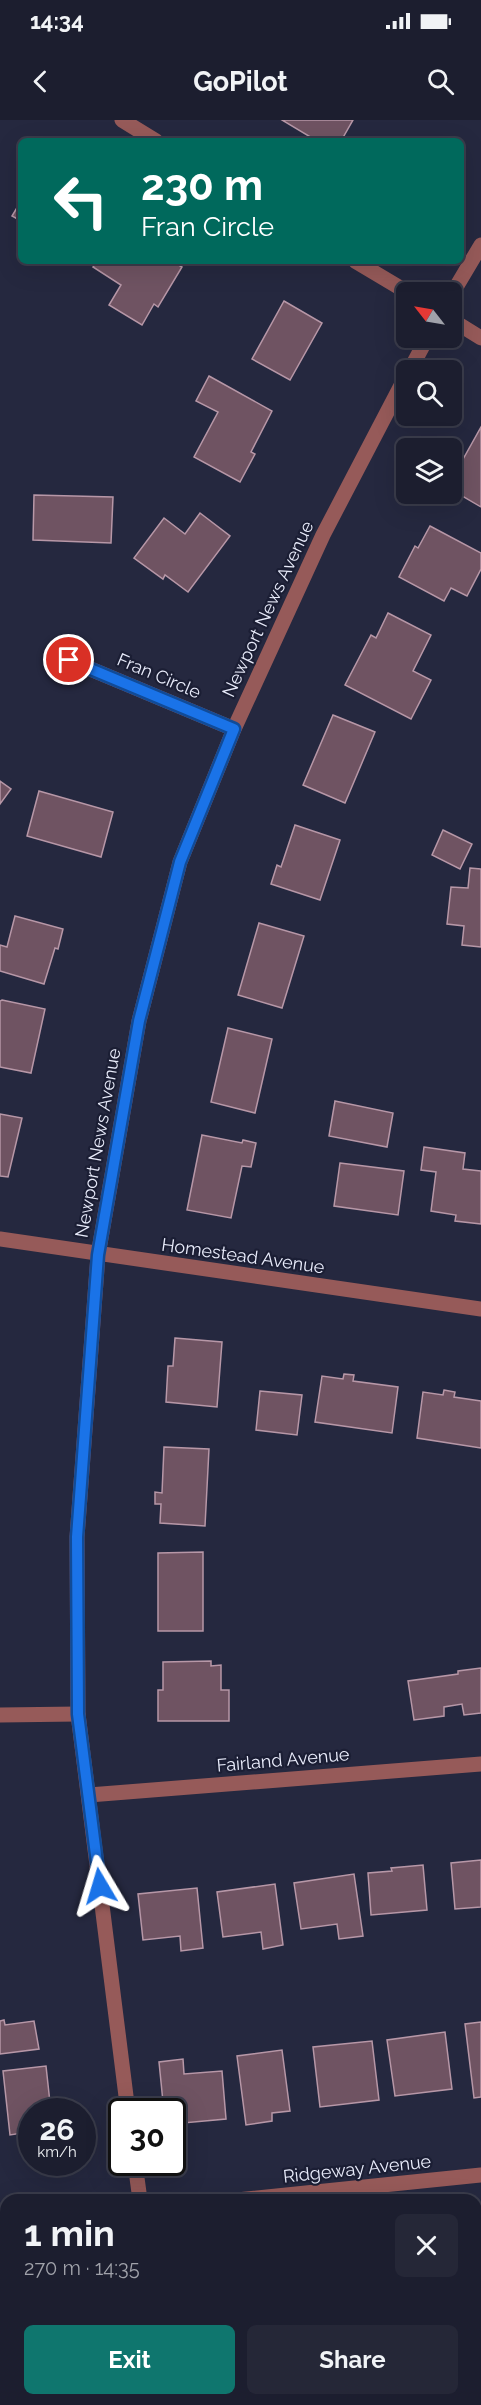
<!DOCTYPE html>
<html lang="en">
<head>
<meta charset="utf-8">
<style>
	body { margin:0; font-family:Raleway,sans-serif; background:#252737; color:#f1f3f6; height:100vh; display:flex; flex-direction:column; font-size:22px; white-space:nowrap }
	* { box-sizing:border-box; margin:0 }
	p { font-size:20px; color:#a0a2aa }
	.icon { flex:none; width:33px; height:33px; fill:none; stroke:currentColor; stroke-width:2; stroke-linecap:round; stroke-linejoin:round }
	.map { position:relative; flex:1; overflow:hidden }
	.details { position:absolute; left:0px; top:2074px; width:482px; height:212px; display:flex; flex-direction:column; background:#1c1e2f; border-radius:18px 18px 0 0; box-shadow:0 6px 24px #0002,0 0 0 2px #3a3c4b }
	.details>* { flex:none }
	.banner { position:absolute; left:18px; top:18px; width:446px; height:126px; border-radius:9px; box-shadow:0 6px 24px #0002,0 0 0 2px #3a3c4b; background:#00695c; color:#fff; overflow:hidden }
	.needle { width:39px; rotate:301deg }
	.controls { position:absolute; left:396px; top:162px; display:grid; gap:12px }
	.controls a { display:grid; place-items:center; width:66px; height:66px; border-radius:9px; background:#1c1e2f; box-shadow:0 6px 24px #0002,0 0 0 2px #3a3c4b; font-size:30px }
	.speed { position:absolute; left:18px; top:1978px; display:flex; gap:12px; font-size:30px; font-weight:700; text-align:center }
	.speed>* { display:grid; place-content:center; width:78px; height:78px; border-radius:50%; background:#1c1e2f; box-shadow:0 6px 24px #0002,0 0 0 2px #3a3c4b; line-height:1 }
	.speed small { font-size:15px; font-weight:400 }
	.speed .limit { border:3px solid #111; border-radius:9px; background:#fff; color:#111 }
	.pin { position:absolute; display:grid; place-items:center; width:51px; height:51px; color:#fff; margin:-26px; border:3px solid #fff; border-radius:50%; box-shadow:0 2px 6px #0007 }
	.me { position:absolute; width:66px; margin:-33px; rotate:353deg; stroke-linejoin:round; filter:drop-shadow(0 0 4px #0008) }
	.turn { display:flex; align-items:center; gap:21px; height:126px; padding:0 24px; font-size:27px }
	.turn .icon { width:78px; height:78px; stroke-width:2.5 }
	.turn b { display:block; font-size:42px; line-height:51px }
	.round { display:grid; place-items:center; flex:none; width:63px; height:63px; border-radius:9px; background:#252737 }
	.summary { display:flex; align-items:center; justify-content:space-between; height:102px; padding:0 24px }
	h1 { font-size:36px; font-weight:700; line-height:45px }
	.button { display:flex; gap:12px; margin-top:auto; padding:12px 24px }
	.button a { flex:1; height:69px; border-radius:9px; background:#0f766e; color:#fff; font-size:24px; font-weight:700; line-height:69px; text-align:center }
	.button a+a { background:#252737; color:#f1f3f6 }
	.status { display:flex; justify-content:space-between; align-items:center; height:42px; padding:0 30px; background:#1c1e2f; direction:ltr }
	.status svg { height:16px; fill:currentColor }
	header { display:flex; justify-content:space-between; align-items:center; height:78px; padding:0 24px; background:#1c1e2f; font-size:27px; font-weight:700 }
	.map>svg:first-child { display:block }
	.building { fill:#6f5362; stroke:#b797a7; stroke-width:1.5 }
	.lines { fill:none; stroke-linecap:round; stroke-linejoin:round }
	.minor { stroke:#965a59; stroke-width:15 }
	.route-casing { stroke:#114b97; stroke-width:15 }
	.route { stroke:#1a73e8; stroke-width:10 }
	.labels { text-anchor:middle; stroke-width:4.5; stroke-linejoin:round; paint-order:stroke }
	.street-label { font-size:18px; fill:#e9ecfb; stroke:#1b1e34 }
</style>
</head>
<body>
<div class="status"><b>14:34</b><svg viewBox="0 0 49 12"><path d="M0 12V9h3v3zM5 12V6h3v6zM10 12V3h3v9zM15 12V0h3v12zM26 1h20v11H26zM47 4h2v5h-2z"/></svg></div>
<header><svg class="icon" aria-label="back" viewBox="0 0 24 24"><path d="M15 5l-7 7 7 7"/></svg>GoPilot<svg class="icon" aria-label="search" viewBox="0 0 24 24"><circle cx="10" cy="10" r="6"/><path d="M15 15l6 6"/></svg></header>
<div class="map">
<svg width="481" height="2285" viewBox="0 0 481 2285">
	<rect width="100%" height="100%" fill="#25283f"/>
	<g class="building">
		<polygon points="282,0 353,0 341,21 317,21"/>
		<polygon points="21,81 21,101 12,96"/>
		<polygon points="97,141 172,141 182,147 158,187 154,184 142,205 109,185 121,165 93,147"/>
		<polygon points="284,181 322,203 290,260 252,239"/>
		<polygon points="209,256 272,291 251,332 255,334 240,362 194,337 218,292 196,281"/>
		<polygon points="481,307 481,387 452,370 452,359"/>
		<polygon points="34,375 113,377 111,423 33,420"/>
		<polygon points="200,393 230,416 188,472 165,455 163,459 134,438 164,398 185,414"/>
		<polygon points="430,406 481,433 481,449 467,476 451,468 444,481 399,457 415,426 418,428"/>
		<polygon points="388,493 431,515 413,551 431,560 411,599 345,565 371,515 376,518"/>
		<polygon points="333,595 375,612 345,683 303,665"/>
		<polygon points="0,661 11,669 0,684"/>
		<polygon points="39,671 113,692 101,737 27,716"/>
		<polygon points="295,705 340,720 320,780 271,764 277,745 281,747"/>
		<polygon points="443,710 472,724 460,749 432,735"/>
		<polygon points="470,748 481,749 481,827 462,825 464,806 447,804 451,767 468,768"/>
		<polygon points="15,796 63,809 58,829 55,828 44,864 0,851 0,825 7,827"/>
		<polygon points="259,803 304,816 282,888 238,875"/>
		<polygon points="2,880 45,889 31,953 0,947 0,881"/>
		<polygon points="228,908 272,919 255,993 211,982"/>
		<polygon points="335,981 393,993 387,1027 329,1016"/>
		<polygon points="0,994 22,998 8,1057 0,1056"/>
		<polygon points="202,1015 242,1023 243,1020 256,1023 251,1047 242,1046 231,1098 187,1090"/>
		<polygon points="424,1027 465,1033 463,1049 481,1051 481,1104 455,1101 456,1095 431,1091 436,1052 421,1050"/>
		<polygon points="340,1043 404,1051 398,1095 334,1086"/>
		<polygon points="175,1218 222,1222 217,1287 166,1282 168,1246 173,1246"/>
		<polygon points="344,1254 354,1255 353,1261 398,1267 392,1313 315,1302 322,1256 343,1259"/>
		<polygon points="444,1270 455,1272 454,1277 481,1281 481,1328 417,1318 423,1272 443,1275"/>
		<polygon points="260,1271 302,1275 297,1315 256,1310"/>
		<polygon points="164,1327 209,1329 205,1406 160,1403 161,1384 155,1384 155,1372 162,1373"/>
		<polygon points="203,1432 203,1511 158,1511 158,1433"/>
		<polygon points="211,1541 211,1546 221,1545 221,1570 229,1570 229,1601 158,1601 158,1570 163,1570 163,1542"/>
		<polygon points="481,1548 481,1593 464,1595 462,1584 444,1587 444,1596 414,1600 408,1561 458,1554 458,1551"/>
		<polygon points="481,1740 481,1787 455,1789 451,1743"/>
		<polygon points="423,1745 427,1790 371,1795 368,1753 392,1751 391,1748"/>
		<polygon points="354,1754 363,1816 339,1819 337,1804 301,1809 294,1763"/>
		<polygon points="275,1764 283,1825 263,1829 261,1812 223,1817 217,1772"/>
		<polygon points="197,1768 203,1828 181,1831 180,1816 143,1820 138,1774"/>
		<polygon points="4,1900 5,1905 34,1901 39,1929 0,1934 0,1901"/>
		<polygon points="481,1902 481,1977 474,1978 465,1904"/>
		<polygon points="445,1912 452,1969 395,1976 387,1920"/>
		<polygon points="372,1921 379,1980 320,1987 313,1927"/>
		<polygon points="282,1930 290,1991 272,1993 272,2001 246,2005 237,1936"/>
		<polygon points="183,1939 184,1954 222,1951 226,1999 172,2004 172,1992 164,1992 159,1942"/>
		<polygon points="46,1946 51,1992 32,1992 32,2022 29,2022 28,2012 10,2015 3,1951"/>
		<polygon points="476,2178 480,2210 476,2210"/>
		<polygon points="0,2255 6,2255 6,2280 15,2280 16,2285 0,2285"/>
		<rect x="24" y="2280" width="42" height="5"/>
	</g>
	<g class="lines">
		<g class="minor">
			<polyline points="122,0 156,21"/>
			<polyline points="355,141 407,172"/>
			<polyline points="452,174 481,125"/>
			<polyline points="452,200 481,218"/>
			<polyline points="410,250 427,218"/>
			<polyline points="69,540 234,609"/>
			<polyline points="0,1119 481,1189"/>
			<polyline points="0,1595 78,1594"/>
			<polyline points="89,1675 481,1644"/>
			<polyline points="128,1992 78,1594 77,1417 98,1135 139,901 180,742 234,609 323,415 406,256"/>
			<polyline points="135,2043 140,2080"/>
			<polyline points="237,2080 481,2055"/>
			<polyline points="0,2105 6,2104"/>
			<polyline points="174,2280 175,2285"/>
		</g>
	</g>
	<g class="lines">
		<defs>
			<polyline id="route" points="69,540 234,609 180,742 139,901 98,1135 77,1417 78,1594 100,1766"/>
		</defs>
		<use href="#route" class="route-casing"/>
		<use href="#route" class="route"/>
	</g>
	<g class="labels">
		<g class="street-label">
			<text transform="translate(268 489) rotate(-65)" y="6">Newport News Avenue</text>
			<text transform="translate(159 556) rotate(23)" y="6">Fran Circle</text>
			<text transform="translate(98 1023) rotate(-80)" y="6">Newport News Avenue</text>
			<text transform="translate(243 1136) rotate(8)" y="6">Homestead Avenue</text>
			<text transform="translate(283 1640) rotate(-5)" y="6">Fairland Avenue</text>
			<text transform="translate(357 2049) rotate(-6)" y="6">Ridgeway Avenue</text>
		</g>
	</g>
</svg>
<div class="controls">
<a><svg class="needle" viewBox="-14 -14 28 28"><path d="M0-13l5 13h-10z" fill="#e53935"/><path d="M0 13l5-13h-10z" fill="#a0a2aa"/></svg></a>
<a><svg class="icon" aria-label="search" viewBox="0 0 24 24"><circle cx="10" cy="10" r="6"/><path d="M15 15l6 6"/></svg></a>
<a><svg class="icon" aria-label="layers" viewBox="0 0 24 24"><path d="M12 4l9 5-9 5-9-5zM3 14l9 5 9-5"/></svg></a>
</div>
<div class="speed"><div>26<small>km/h</small></div><div class="limit">30</div></div>
<div class="pin" style="left:69px;top:540px;background:#d93025"><svg class="icon" aria-label="arrive" viewBox="0 0 24 24"><path d="M6 21V4h12l-3 4 3 4H6"/></svg></div>
<svg class="me" style="left:100px;top:1766px" viewBox="-20 -20 40 40"><path d="M0-17L14 15 0 8-14 15z" fill="#1a73e8" stroke="#fff" stroke-width="4"/></svg>
<div class="banner">
<div class="turn"><svg class="icon" aria-label="left" viewBox="0 0 24 24"><path d="M17 20v-9H6M10 6l-5 5 5 5"/></svg><div><b>230 m</b>Fran Circle</div></div>
</div>
<section class="details">
<div class="summary"><div><h1>1 min</h1><p>270 m · 14:35</p></div><a class="round"><svg class="icon" aria-label="close" viewBox="0 0 24 24"><path d="M6 6l12 12M18 6L6 18"/></svg></a></div>
<div class="button"><a>Exit</a><a>Share</a></div>
</section>
</div>
</body>
</html>
